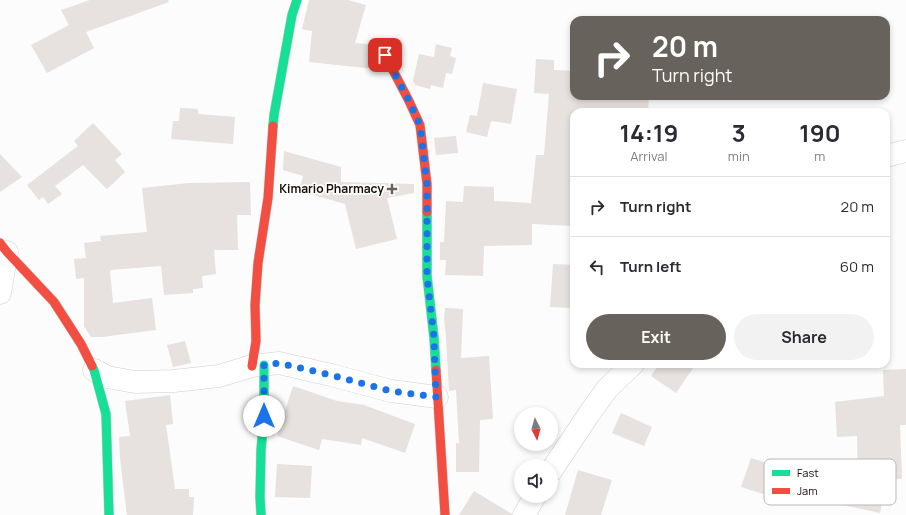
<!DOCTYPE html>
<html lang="en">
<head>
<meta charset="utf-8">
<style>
	body { margin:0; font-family:Manrope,sans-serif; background:#f2f2f3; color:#2b2b33; height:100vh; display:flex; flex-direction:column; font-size:15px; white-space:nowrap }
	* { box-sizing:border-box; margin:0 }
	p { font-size:13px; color:#7c7c81 }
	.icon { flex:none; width:22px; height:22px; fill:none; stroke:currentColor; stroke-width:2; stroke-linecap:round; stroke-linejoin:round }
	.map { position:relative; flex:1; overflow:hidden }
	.side { position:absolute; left:570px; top:108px; width:320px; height:260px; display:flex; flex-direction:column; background:#fff; border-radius:12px; box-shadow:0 2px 6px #0003 }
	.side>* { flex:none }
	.banner { position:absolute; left:570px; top:16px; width:320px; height:84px; border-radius:12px; box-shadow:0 2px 6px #0003; background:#68625d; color:#fff; overflow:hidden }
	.needle { width:26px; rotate:174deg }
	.tools { position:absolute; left:514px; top:407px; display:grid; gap:8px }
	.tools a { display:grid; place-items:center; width:44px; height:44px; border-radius:50%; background:#fff; box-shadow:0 2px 6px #0003; font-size:20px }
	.pin { position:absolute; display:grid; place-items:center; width:34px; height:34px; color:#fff; margin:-17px; border-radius:8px; box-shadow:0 2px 6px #0006 }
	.me { position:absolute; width:44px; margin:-22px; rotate:0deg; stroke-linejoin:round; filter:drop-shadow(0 0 3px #0008) }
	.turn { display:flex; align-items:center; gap:14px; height:84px; padding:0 16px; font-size:18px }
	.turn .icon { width:52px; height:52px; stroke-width:2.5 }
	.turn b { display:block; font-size:28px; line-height:34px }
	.eta { display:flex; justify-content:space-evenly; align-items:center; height:68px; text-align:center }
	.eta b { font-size:24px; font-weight:700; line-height:28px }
	.action { display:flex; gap:8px; margin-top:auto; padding:8px 16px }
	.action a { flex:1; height:46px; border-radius:24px; background:#68625d; color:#fff; font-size:16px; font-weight:700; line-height:46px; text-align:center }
	.action a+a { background:#f2f2f3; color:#2b2b33 }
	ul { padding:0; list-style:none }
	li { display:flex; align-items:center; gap:12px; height:60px; padding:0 16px; border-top:1px solid #e1e1e2 }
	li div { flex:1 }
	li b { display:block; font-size:15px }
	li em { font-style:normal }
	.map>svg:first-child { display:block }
	.building { fill:#e7e1df }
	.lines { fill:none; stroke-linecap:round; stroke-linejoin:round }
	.street-casing { stroke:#d4cecb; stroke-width:23 }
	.fast-casing { stroke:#d4cecb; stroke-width:10 }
	.jam-casing { stroke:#d4cecb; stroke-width:10 }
	.street { stroke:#fefffe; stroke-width:22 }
	.fast { stroke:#16e098; stroke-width:9 }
	.jam { stroke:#f24e42; stroke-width:9 }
	.route { stroke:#1a73e8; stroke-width:7; stroke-dasharray:0 12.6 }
	.poi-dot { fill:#68625d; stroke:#fff; stroke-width:1.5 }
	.labels { text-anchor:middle; stroke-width:3.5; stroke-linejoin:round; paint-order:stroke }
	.poi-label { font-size:12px; font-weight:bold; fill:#190f08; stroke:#fff; text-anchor:end }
	.key { fill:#fff; stroke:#bab7b5; stroke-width:1 }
	.key-label { font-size:11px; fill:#190f08 }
</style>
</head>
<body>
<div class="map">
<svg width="906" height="515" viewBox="0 0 906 515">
	<rect width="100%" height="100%" fill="#fbfcfb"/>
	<g class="building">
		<polygon points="90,0 168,0 169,2 86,32 94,48 47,73 31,45 69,25 61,10"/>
		<polygon points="309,0 348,0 366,5 355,43 378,45 374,49 373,54 375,64 375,69 309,62 312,31 302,29"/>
		<polygon points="436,44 452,48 450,56 456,58 452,74 446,73 443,88 431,85 430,89 415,85 413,81 419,54 434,57"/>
		<polygon points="536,59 554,60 554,70 574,71 574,96 649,96 648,112 574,112 574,226 532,224 532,245 484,246 483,276 445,275 446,260 440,260 440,242 444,242 446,201 463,202 464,186 494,187 494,201 531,203 536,155 544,155 549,94 534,93"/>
		<polygon points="483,83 517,89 511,124 491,121 487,137 466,132 470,115 477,116"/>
		<polygon points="180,108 198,109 198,114 235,117 233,144 171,139 173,121 179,121"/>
		<polygon points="93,123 122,154 115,160 125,172 107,189 83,165 55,186 62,194 48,204 43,197 39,200 27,185 78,146 74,141"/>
		<polygon points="456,136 458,153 436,155 434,138"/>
		<polygon points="284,151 341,167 341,182 414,184 414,193 387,198 397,239 356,249 345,204 299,191 303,176 283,170"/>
		<polygon points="0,154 22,177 0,192"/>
		<polygon points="250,182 251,215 237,215 238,250 214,250 216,274 202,276 203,288 193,289 193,293 164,295 161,266 110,270 113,303 152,298 156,330 102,337 91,337 84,326 84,278 76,279 74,259 86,258 84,243 101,241 100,236 147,232 142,188 189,183"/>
		<polygon points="553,264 574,265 574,308 550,307"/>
		<polygon points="445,308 463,309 461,358 489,356 493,419 480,420 479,472 456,472 456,443 459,443 456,390 449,391 446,337 444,318"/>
		<polygon points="185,341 191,363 173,367 167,345"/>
		<polygon points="659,364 696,364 676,393 651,376"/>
		<polygon points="906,369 906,425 900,425 902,479 888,479 889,484 886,484 880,513 843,505 846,485 858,486 857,436 837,437 835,402 884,396 883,370"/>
		<polygon points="293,386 337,401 364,405 415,424 405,453 362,438 361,445 322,439 319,450 277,436"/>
		<polygon points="170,395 173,424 166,425 175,489 189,489 189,497 194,497 193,515 127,515 120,458 119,437 130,436 125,401"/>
		<polygon points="621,413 652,427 644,446 612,433"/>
		<polygon points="751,458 804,475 795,504 741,487"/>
		<polygon points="277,464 312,466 310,498 275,497"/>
		<polygon points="578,470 612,480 601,515 565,515"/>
		<polygon points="474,491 512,514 512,515 459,515"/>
	</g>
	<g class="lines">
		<defs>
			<g id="street">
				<polyline points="886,156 906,151"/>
				<polyline points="0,293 7,252"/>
				<polyline points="94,370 107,377 135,382 174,381 219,376 252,366 279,363 331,375 391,391 437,397"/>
				<polyline points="551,471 589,414 607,389 633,364"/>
				<polyline points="524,515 535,496"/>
			</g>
			<g id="fast">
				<polyline points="273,126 274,115 292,15 297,0"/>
				<polyline points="427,212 427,276 434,338 436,370"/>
				<polyline points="92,366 94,370 106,414 109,515"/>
				<polyline points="261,515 260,497 261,450 264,416 264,365"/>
			</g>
			<g id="jam">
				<polyline points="385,55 409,101 420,125 427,184 427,212"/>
				<polyline points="0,243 7,252 54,302 81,344 92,366"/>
				<polyline points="252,366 256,341 255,305 258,263 268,198 273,126"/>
				<polyline points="436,370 445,515"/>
			</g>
		</defs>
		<use href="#street" class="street-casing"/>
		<use href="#fast" class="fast-casing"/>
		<use href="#jam" class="jam-casing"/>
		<use href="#street" class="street"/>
		<use href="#fast" class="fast"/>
		<use href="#jam" class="jam"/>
	</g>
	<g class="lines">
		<polyline class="route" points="264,416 264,365 279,363 331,375 391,391 436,397 434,338 427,276 427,184 420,125 409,101 385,55"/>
	</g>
	<path class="poi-dot" d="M390 183h4v4h4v4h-4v4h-4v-4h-4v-4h4z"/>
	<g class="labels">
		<g class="poi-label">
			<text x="384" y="193">Kimario Pharmacy</text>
		</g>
	</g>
	<rect x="764" y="459" width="132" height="46" rx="6" class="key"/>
	<rect x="772" y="470" width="18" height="6" fill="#16e098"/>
	<rect x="772" y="488" width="18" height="6" fill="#f24e42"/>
	<g class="key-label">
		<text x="797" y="477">Fast</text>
		<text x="797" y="495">Jam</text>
	</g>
</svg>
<div class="tools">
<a><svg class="needle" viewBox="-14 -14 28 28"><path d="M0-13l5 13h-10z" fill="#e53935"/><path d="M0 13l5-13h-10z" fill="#7c7c81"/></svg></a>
<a><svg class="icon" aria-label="sound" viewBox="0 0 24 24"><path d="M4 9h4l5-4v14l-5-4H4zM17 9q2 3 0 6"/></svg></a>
</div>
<div class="pin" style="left:385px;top:55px;background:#d93025"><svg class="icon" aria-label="arrive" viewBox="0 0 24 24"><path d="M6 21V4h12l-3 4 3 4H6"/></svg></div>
<svg class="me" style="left:264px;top:416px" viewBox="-20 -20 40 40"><circle r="19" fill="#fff"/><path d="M0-13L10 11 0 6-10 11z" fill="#1a73e8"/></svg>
<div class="banner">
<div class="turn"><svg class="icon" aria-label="right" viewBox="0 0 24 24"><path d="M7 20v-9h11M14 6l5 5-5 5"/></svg><div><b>20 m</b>Turn right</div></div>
</div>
<section class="side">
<div class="eta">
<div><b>14:19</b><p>Arrival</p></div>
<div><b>3</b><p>min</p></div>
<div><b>190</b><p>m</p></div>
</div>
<ul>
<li><svg class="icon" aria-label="right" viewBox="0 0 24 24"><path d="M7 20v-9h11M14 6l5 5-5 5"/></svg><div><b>Turn right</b></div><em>20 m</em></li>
<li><svg class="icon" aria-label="left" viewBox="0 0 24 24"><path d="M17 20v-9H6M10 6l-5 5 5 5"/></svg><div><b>Turn left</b></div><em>60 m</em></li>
</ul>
<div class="action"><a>Exit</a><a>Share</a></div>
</section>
</div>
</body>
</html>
